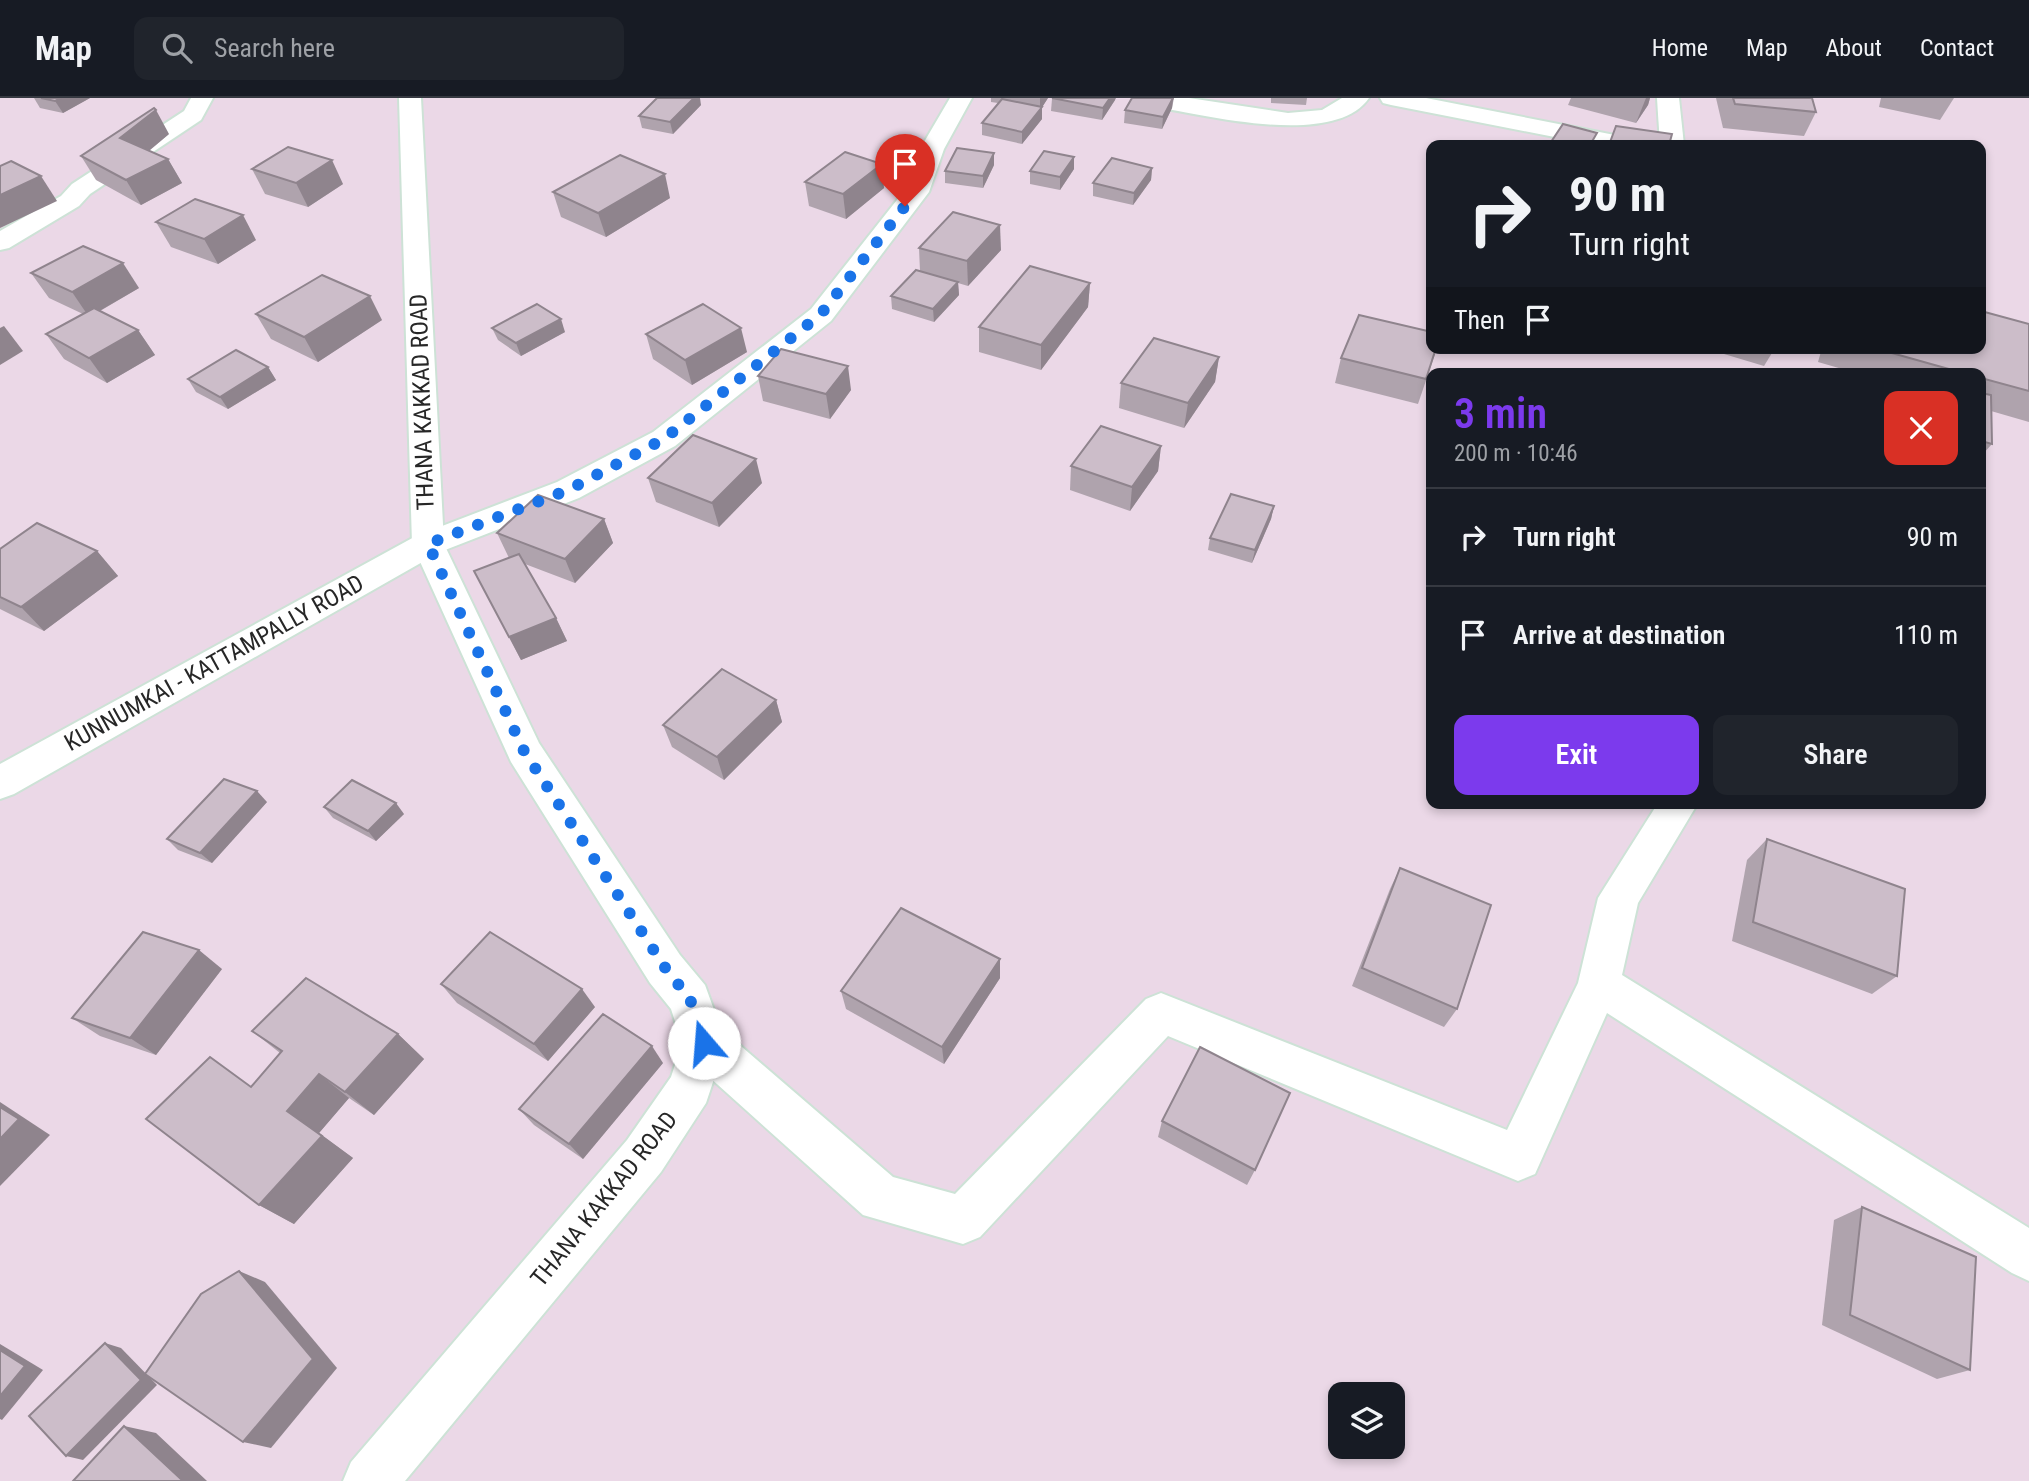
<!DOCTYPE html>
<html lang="en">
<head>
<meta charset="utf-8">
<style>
	body { margin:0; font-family:"Roboto Condensed",sans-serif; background:#20242c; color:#f1f3f6; height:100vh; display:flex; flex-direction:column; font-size:26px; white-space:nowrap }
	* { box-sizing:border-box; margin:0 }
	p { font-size:23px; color:#9ea1a6 }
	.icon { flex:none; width:38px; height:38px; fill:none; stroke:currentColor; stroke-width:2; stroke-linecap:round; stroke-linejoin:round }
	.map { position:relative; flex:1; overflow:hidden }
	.side { position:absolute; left:1426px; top:270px; width:560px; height:441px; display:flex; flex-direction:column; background:#171b24; border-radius:14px; box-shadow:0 4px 10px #0003 }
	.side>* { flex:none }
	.top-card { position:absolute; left:1426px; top:42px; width:560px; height:214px; border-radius:14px; box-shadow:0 4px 10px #0003; background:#171b24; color:#f1f3f6; overflow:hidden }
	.fabs { position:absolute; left:1328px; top:1284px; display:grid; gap:14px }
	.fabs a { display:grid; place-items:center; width:77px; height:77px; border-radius:14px; background:#171b24; box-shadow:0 4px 10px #0003; font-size:35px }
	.pin { position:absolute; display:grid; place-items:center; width:60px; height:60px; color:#fff; margin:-72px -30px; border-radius:50% 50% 50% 0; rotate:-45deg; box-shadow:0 0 7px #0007 }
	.pin .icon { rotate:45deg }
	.me { position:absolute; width:77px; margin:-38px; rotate:342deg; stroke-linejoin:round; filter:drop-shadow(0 0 5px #0008) }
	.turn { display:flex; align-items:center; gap:24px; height:147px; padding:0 28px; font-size:32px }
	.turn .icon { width:91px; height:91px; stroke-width:2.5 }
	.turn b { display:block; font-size:49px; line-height:60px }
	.then { display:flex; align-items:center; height:66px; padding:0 28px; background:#0003; gap:14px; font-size:26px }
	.round { display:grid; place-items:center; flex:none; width:74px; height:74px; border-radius:14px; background:#20242c }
	.headline { display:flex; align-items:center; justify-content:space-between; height:119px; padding:0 28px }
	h1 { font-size:42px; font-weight:600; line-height:52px; color:#7c3aed }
	.action { display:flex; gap:14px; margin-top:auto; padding:14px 28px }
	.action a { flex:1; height:80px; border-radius:14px; background:#7c3aed; color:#fff; font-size:28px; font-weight:600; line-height:80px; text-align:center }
	.action a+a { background:#20242c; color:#f1f3f6 }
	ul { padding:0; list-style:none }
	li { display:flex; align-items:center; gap:21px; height:98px; padding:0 28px; border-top:2px solid #363941 }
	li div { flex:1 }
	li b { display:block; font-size:26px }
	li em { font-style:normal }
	header { display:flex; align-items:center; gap:42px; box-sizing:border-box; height:98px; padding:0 35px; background:#171b24; border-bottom:2px solid #363941 }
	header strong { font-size:33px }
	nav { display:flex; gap:38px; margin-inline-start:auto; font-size:24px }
	.search { width:490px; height:63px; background:#20242c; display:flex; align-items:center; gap:18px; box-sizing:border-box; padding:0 24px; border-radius:14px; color:#9ea1a6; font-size:26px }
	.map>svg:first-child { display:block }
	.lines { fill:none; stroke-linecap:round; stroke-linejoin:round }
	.street-casing { stroke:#cde2d6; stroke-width:4 }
	.secondary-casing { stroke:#cde2d6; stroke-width:4 }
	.street { fill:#fff; fill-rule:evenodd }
	.secondary { fill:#fff; fill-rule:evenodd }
	.wall { fill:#afa3ad }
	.shaded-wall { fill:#8f848d }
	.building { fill:#ccbdc9; stroke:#8f848d; stroke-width:2 }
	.route { stroke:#1a73e8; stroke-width:12; stroke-dasharray:0 21.6 }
	.labels { text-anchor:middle; stroke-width:5; stroke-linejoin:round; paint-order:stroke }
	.street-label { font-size:24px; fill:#272727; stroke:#fff }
</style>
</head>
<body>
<header>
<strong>Map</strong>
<div class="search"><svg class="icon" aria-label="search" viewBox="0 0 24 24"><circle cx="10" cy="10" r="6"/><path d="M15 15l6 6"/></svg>Search here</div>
<nav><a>Home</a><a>Map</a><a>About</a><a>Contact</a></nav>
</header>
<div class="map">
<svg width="2029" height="1383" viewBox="0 0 2029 1383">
	<rect width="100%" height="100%" fill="#ebd8e7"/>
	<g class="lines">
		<defs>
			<g id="street">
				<polygon points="191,0 213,0 201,22 90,96 79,108 9,150 0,152 0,133 61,98 72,86 184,13"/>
				<polygon points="950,0 972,0 944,51 929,94 831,223 675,348 579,400 440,454 14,696 0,701 0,666 416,438 557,384 653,334 811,211 904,93 920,51"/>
				<path d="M1133 0H1189L1288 15 1322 12 1342 0H1369C1333 52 1198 15 1144 7L1136 5Z"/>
				<polygon points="1380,0 1426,0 1630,40 1638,42 1642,47 1595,47 1391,7 1383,5"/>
				<polygon points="1657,0 1679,0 1684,47 1660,47"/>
				<polygon points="1658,705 1698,705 1638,805 1622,877 2029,1130 2029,1183 2012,1175 1607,915 1535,1076 1518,1083 1168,938 980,1139 963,1146 863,1117 688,960 682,945 688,930 704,924 720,930 893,1079 955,1096 1146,901 1161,895 1507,1032 1578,885 1598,800"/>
			</g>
			<polygon id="secondary" points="399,0 421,0 444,446 539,645 680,857 705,887 726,945 706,1005 661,1074 405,1383 343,1383 351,1364 627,1042 671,979 682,945 671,911 650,885 511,664 412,446"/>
		</defs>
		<use href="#street" class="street-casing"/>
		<use href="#secondary" class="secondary-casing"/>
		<use href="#street" class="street"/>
		<use href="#secondary" class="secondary"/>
	</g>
	<g class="wall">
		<polygon points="34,0 90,0 63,15 40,10"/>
		<polygon points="991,0 1048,0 1042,9 1042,21 1022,46 982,37 982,25 998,5 991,4"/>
		<polygon points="1132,0 1180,0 1174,0 1172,10 1162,31 1124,25 1125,12"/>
		<polygon points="1271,0 1307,0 1306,7 1271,5"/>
		<polygon points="1571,0 1650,0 1648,7 1636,25 1568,7"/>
		<polygon points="1716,0 1812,0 1816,14 1804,38 1723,30"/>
		<polygon points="1881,0 1954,0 1940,22 1879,9"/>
		<polygon points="1052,1 1115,2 1102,22 1051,13"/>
		<polygon points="701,7 673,36 642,30 639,18"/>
		<polygon points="169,36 149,53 168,61 182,85 141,107 96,82 81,58"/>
		<polygon points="994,55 994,67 983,90 945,85 945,73"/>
		<polygon points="1152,70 1151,82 1133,107 1093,98 1093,85"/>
		<polygon points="252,71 343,86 308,109 265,96"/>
		<polygon points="1074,71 1060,92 1030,86 1030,73"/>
		<polygon points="805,84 884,90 846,121 809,108"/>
		<polygon points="553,94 670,100 606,139 561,119"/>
		<polygon points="156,124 256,142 218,166 171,149"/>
		<polygon points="919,150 1001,152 968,188 958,185 959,197 934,224 892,211 891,198 920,173"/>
		<polygon points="31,175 139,190 100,213 138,232 155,257 107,285 64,261 46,236 83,216 49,200"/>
		<polygon points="1090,185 1088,209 1041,272 979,254 979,229"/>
		<polygon points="256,216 382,222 318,264 271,241"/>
		<polygon points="2029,226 2029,324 1991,313 1992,346 1981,358 1981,275 1856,275 1818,264 1822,250 1981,250"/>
		<polygon points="492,230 565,234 521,258 498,242"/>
		<polygon points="646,236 747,254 692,287 653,261"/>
		<polygon points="1437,250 1418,306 1335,285 1341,260"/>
		<polygon points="1704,250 1775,250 1764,268"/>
		<polygon points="1219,259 1215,284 1184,330 1119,310 1121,285"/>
		<polygon points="268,269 276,282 228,311 196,294 188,281"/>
		<polygon points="758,278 851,292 830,321 763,303"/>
		<polygon points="1161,348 1158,373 1130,413 1070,392 1071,368"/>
		<polygon points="648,380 762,385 719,429 656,404"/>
		<polygon points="1274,408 1271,421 1252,465 1208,452 1210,440"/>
		<polygon points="604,421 613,445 575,485 525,466 556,520 567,543 521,562 474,473 509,460 497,435"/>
		<polygon points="0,451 97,453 118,478 44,533 0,511"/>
		<polygon points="776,602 782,624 724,682 672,649 663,627"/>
		<polygon points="267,704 212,765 178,752 167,741"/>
		<polygon points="324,709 404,716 376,743 333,720"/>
		<polygon points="1767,741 1897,878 1872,896 1732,843 1747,762"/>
		<polygon points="1400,770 1457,911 1444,929 1352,888 1390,791"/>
		<polygon points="1000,861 1000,880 944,966 846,911 841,893"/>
		<polygon points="222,871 156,957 100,938 72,920"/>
		<polygon points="441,886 595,909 548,963 457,905"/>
		<polygon points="252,933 398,936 424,961 374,1017 349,1000 319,1035 353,1060 294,1126 259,1107 251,989 280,955"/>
		<polygon points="663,965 583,1061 534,1027 519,1011"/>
		<polygon points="1162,1023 1255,1072 1247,1087 1158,1039"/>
		<polygon points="1862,1109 1970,1272 1937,1281 1822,1227 1834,1122"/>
	</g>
	<g class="shaded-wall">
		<polygon points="61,0 90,0 63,15 55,3"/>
		<polygon points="694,0 700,0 701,7 673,36 670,24"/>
		<polygon points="1040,0 1048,0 1041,11 1042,9 1042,21 1022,46 1022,34 1040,12"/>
		<polygon points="1110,0 1116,0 1115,2 1102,22 1103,10"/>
		<polygon points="1173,0 1172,10 1162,31 1163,19"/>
		<polygon points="1646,0 1650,0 1648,7 1636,25"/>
		<polygon points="156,12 169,36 134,65 120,40"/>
		<polygon points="994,55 994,67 983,90 983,78"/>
		<polygon points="1074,59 1074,71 1060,92 1060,79"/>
		<polygon points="168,61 182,85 141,107 126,82"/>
		<polygon points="332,62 343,86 308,109 296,85"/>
		<polygon points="882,66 884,90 846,121 843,96"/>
		<polygon points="1152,70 1151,82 1133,107 1134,95"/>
		<polygon points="665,76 670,100 606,139 598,115"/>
		<polygon points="41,78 57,103 0,130 0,97"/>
		<polygon points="243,117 256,142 218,166 204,141"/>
		<polygon points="1000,127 1001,152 968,188 967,163"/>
		<polygon points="123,165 139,190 89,219 72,194"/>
		<polygon points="958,184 959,197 934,224 933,211"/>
		<polygon points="1090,185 1088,209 1041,272 1041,247"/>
		<polygon points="370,198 382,222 318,264 304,239"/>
		<polygon points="561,221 565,234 521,258 516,245"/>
		<polygon points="4,228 23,253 0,267 0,230"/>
		<polygon points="741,230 747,254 692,287 685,262"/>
		<polygon points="138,232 155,257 107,285 89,260"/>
		<polygon points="1219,259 1215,284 1184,330 1188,305"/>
		<polygon points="848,268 851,292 830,321 826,296"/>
		<polygon points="268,269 276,282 228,311 220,299"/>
		<polygon points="1161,348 1158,373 1130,413 1132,389"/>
		<polygon points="756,361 762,385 719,429 712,405"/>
		<polygon points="1274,408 1271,421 1252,465 1255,452"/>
		<polygon points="604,421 613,445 575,485 565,461"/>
		<polygon points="97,453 118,478 44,533 21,509"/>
		<polygon points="556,520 567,543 521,562 509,539"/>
		<polygon points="776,602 782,624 724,682 717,659"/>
		<polygon points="257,693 267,704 212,765 200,755"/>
		<polygon points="396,705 404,716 376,743 368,733"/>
		<polygon points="199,852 222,871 156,957 130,940"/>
		<polygon points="1000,861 1000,880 944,966 942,949"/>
		<polygon points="582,891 595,909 548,963 534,946"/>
		<polygon points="398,936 424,961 374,1017 345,994"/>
		<polygon points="652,948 663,965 583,1061 569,1046"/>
		<polygon points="319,976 349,1000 319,1035 353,1060 294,1126 259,1107 287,1013"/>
		<polygon points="0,1004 50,1037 0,1088"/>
		<polygon points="239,1173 265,1184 337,1270 271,1350 243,1344"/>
		<polygon points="105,1245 121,1250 157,1287 83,1362 66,1358"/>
		<polygon points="0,1246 43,1272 2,1322 0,1321"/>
		<polygon points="124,1328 156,1335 207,1383 183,1383"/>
	</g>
	<g class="building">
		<polygon points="41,0 61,0 55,3"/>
		<polygon points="657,0 694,0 670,24 639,18"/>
		<polygon points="1052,0 1110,0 1103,10"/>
		<polygon points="1132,0 1173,0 1163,19 1125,12"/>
		<polygon points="1733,0 1812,0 1816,14 1735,6"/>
		<polygon points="1002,1 1042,9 1022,34 982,25"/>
		<polygon points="154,10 156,12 120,40 168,61 126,82 81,58"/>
		<polygon points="1563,26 1597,35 1590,47 1549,47"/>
		<polygon points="1616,28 1672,36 1669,47 1609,47"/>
		<polygon points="288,49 332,62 296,85 252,71"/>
		<polygon points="957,50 994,55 983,78 945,73"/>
		<polygon points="1044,53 1074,59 1060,79 1030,73"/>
		<polygon points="845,54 882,66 843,96 805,84"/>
		<polygon points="620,57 665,76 598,115 553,94"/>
		<polygon points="1112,60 1152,70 1134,95 1093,85"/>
		<polygon points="11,63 41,78 0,97 0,68"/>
		<polygon points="195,101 243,117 204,141 156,124"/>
		<polygon points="953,114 1000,127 967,163 919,150"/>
		<polygon points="83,148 123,165 72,194 31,175"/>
		<polygon points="1030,168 1090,185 1041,247 979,229"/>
		<polygon points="916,172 958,184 933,211 891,198"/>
		<polygon points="322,177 370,198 304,239 256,216"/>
		<polygon points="537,206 561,221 516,245 492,230"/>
		<polygon points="703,206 741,230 685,262 646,236"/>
		<polygon points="94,210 138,232 89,260 46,236"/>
		<polygon points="1981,213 2029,226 2029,293 1981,280 1981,275 1963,275 1874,250 1981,250"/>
		<polygon points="1359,217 1432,234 1432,250 1436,250 1426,281 1341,260"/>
		<polygon points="1154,240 1219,259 1188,305 1121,285"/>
		<polygon points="781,251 848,268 826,296 758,278"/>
		<polygon points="236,252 268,269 220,299 188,281"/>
		<polygon points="1981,295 1991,297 1992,346 1981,343"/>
		<polygon points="1101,328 1161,348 1132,389 1071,368"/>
		<polygon points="693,337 756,361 712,405 648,380"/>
		<polygon points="1231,396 1274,408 1255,452 1210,440"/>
		<polygon points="538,397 604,421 565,461 497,435"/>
		<polygon points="37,425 97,453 21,509 0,499 0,451"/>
		<polygon points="519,456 556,520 509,539 474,473"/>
		<polygon points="722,571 776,602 717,659 663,627"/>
		<polygon points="224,681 257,693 200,755 167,741"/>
		<polygon points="352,682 396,705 368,733 324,709"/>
		<polygon points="1767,741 1905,791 1897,878 1753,824"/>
		<polygon points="1400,770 1491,807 1457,911 1362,870"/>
		<polygon points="901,810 1000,861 942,949 841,893"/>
		<polygon points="143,834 199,852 130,940 72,920"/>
		<polygon points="490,834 582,891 534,946 441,886"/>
		<polygon points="306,880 398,936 345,994 319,976 287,1013 322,1038 259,1107 146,1021 210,959 251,989 282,953 252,933"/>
		<polygon points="603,916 652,948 569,1046 519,1011"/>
		<polygon points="1200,949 1290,995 1255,1072 1162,1023"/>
		<polygon points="0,1009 19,1021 0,1041"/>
		<polygon points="1862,1109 1976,1159 1970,1272 1850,1217"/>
		<polygon points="239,1173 313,1261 243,1344 145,1276 201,1196"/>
		<polygon points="105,1245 141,1282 66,1358 29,1318"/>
		<polygon points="0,1252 25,1268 0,1298"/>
		<polygon points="124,1328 183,1383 73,1383"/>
	</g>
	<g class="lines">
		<polyline class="route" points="704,945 690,901 666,871 524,653 428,446 568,392 664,341 821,216 905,108"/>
	</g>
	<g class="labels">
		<g class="street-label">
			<text transform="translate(422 304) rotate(-92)" y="8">THANA KAKKAD ROAD</text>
			<text transform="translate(214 565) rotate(-29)" y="8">KUNNUMKAI - KATTAMPALLY ROAD</text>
			<text transform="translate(604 1101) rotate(-51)" y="8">THANA KAKKAD ROAD</text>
		</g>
	</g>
</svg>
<div class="fabs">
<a><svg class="icon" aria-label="layers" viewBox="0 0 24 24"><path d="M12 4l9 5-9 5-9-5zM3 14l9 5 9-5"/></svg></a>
</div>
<div class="pin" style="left:905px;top:108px;background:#d93025"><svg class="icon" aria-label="arrive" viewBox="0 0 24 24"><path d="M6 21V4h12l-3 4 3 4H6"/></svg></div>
<svg class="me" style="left:704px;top:945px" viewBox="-20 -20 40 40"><circle r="19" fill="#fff"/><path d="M0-13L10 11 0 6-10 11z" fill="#1a73e8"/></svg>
<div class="top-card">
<div class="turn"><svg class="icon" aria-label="right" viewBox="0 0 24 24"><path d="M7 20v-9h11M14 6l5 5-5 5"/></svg><div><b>90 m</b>Turn right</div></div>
<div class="then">Then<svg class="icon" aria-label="arrive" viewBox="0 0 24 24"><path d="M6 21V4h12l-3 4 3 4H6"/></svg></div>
</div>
<section class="side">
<div class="headline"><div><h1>3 min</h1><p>200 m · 10:46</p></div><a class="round" style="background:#d93025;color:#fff"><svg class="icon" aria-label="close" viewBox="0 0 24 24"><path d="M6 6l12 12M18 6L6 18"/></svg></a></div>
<ul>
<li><svg class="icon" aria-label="right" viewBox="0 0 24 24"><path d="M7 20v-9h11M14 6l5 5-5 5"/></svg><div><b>Turn right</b></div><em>90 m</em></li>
<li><svg class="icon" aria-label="arrive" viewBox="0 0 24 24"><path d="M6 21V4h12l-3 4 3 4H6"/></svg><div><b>Arrive at destination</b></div><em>110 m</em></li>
</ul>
<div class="action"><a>Exit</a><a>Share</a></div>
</section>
</div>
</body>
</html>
